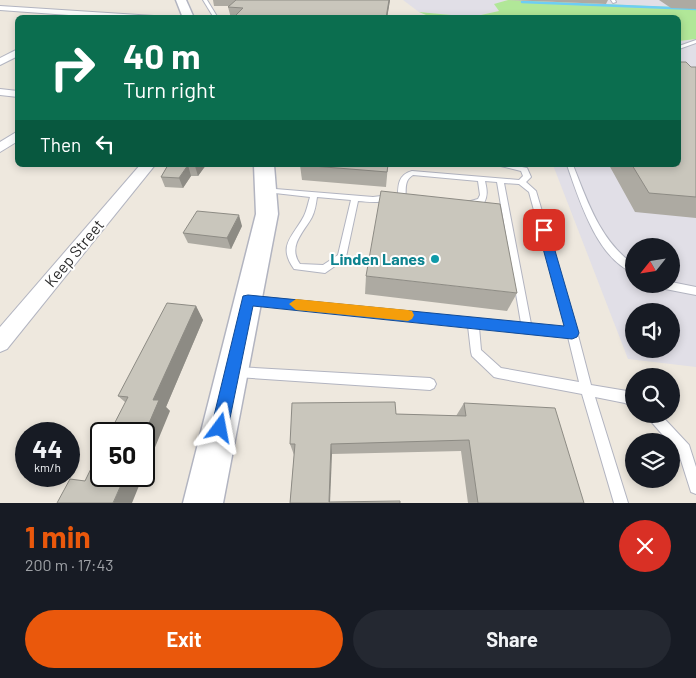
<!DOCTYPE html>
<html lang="en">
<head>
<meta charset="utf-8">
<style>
	body { margin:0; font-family:Barlow,sans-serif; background:#242831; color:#f1f3f6; height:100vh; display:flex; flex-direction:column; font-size:19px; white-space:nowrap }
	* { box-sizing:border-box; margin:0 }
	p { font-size:16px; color:#9ea1a6 }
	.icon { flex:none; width:28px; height:28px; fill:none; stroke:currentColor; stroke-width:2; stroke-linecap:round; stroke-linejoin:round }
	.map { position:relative; height:503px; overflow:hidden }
	.drawer { display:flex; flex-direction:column; background:#171b24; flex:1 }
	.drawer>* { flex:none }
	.hud { position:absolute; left:15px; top:15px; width:666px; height:152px; border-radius:8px; box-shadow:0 2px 8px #0003; background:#0b6e4f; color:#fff; overflow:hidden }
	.needle { width:32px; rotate:240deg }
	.fabs { position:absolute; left:625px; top:238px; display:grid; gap:10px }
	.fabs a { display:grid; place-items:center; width:55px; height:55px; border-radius:50%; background:#171b24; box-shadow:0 2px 8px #0003; font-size:25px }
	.speed { position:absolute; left:15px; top:422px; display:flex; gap:10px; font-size:25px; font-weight:700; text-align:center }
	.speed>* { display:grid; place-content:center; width:65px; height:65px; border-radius:50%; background:#171b24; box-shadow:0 2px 8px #0003; line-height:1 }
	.speed small { font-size:12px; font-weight:400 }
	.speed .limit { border:2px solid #111; border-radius:8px; background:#fff; color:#111 }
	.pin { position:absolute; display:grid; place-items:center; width:42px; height:42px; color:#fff; margin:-21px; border-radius:10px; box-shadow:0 2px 8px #0006 }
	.me { position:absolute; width:55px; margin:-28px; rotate:13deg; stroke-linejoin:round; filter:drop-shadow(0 0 4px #0008) }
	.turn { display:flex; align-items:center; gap:18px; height:105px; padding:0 25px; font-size:22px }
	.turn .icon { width:65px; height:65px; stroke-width:2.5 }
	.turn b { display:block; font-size:35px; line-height:42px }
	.then { display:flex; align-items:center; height:48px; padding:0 25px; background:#0003; gap:10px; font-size:19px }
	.round { display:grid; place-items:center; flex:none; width:52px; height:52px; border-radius:26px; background:#242831 }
	.headline { display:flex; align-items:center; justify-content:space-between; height:85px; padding:0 25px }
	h1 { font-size:30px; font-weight:700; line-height:38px; color:#ea580c }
	.button { display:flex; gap:10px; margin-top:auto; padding:10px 25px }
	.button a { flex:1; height:58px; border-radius:30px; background:#ea580c; color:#fff; font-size:20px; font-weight:700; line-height:58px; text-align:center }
	.button a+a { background:#242831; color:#f1f3f6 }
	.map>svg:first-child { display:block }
	.industrial { fill:#e1dfe7; fill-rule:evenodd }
	.green { fill:#b1e798 }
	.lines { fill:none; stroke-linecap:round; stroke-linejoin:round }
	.stream { stroke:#6dcdf4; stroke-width:2.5 }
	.lane-casing { stroke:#b2b4c0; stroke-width:2 }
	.street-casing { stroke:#b2b4c0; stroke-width:2 }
	.secondary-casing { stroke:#b2b4c0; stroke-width:3 }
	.lane { fill:#fff; fill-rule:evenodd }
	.street { fill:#fff; fill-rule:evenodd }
	.secondary { fill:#fff; fill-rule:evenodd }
	.wall { fill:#adaaa2 }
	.shaded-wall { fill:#8d8b84 }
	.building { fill:#c9c6bc; stroke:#8d8b84 }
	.route { fill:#1a73e8; stroke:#114b97 }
	.slow { fill:#f59e0b }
	.culture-dot { fill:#0f9aa8; stroke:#fff; stroke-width:2 }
	.labels { text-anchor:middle; stroke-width:4; stroke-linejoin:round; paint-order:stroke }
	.street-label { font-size:16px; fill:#2c2c2c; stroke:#fff }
	.culture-label { font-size:16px; font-weight:bold; fill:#0d838f; stroke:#fff; text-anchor:end }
</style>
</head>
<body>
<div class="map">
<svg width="696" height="503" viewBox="0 0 696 503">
	<rect width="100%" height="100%" fill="#eee8de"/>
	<g class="industrial">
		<polygon points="403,0 696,0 696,8 508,0 495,5 499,11 472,17 419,12"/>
		<path d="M696 39V367L628 359 553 165H679V41ZM634 246H671V284H634ZM634 311H671V349H634Z"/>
	</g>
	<polygon class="green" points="508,0 696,8 696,39 679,41 679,18 433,18 419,12 472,17 499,11 494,4"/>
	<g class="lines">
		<polyline class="stream" points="522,2 696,9"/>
		<defs>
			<g id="lane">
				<polygon points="203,0 207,0 218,18 214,18"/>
				<polygon points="611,0 615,0 616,2 613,3"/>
				<polygon points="696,40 696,43 679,49 679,46"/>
				<path d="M500 165H512L527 168 531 177 526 182 536 191 574 320 591 385 627 391 634 394V407L625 403 595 397 628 503H614L582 394 498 378 494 377 472 356 471 352 468 326 251 304 248 303 246 300 248 297 251 296 521 323 497 182 485 181C487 190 488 195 484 203L470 207 467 206 466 204 467 202 478 199 480 195 478 181 413 175C403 181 407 190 405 200H402L398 198C398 185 398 175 412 171L519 180 523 176 521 171 501 166ZM504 183 519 184 529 192 566 328 531 324ZM479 327 568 337 579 382 501 368 481 350Z"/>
				<path d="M567 165H573C588 203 600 240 634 265V273C597 259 579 199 567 165Z"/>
				<path d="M263 188 373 197 390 195 394 197C384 204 370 202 358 201L346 257 345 259 325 273 294 269C277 245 293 237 304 216 307 210 308 203 310 197L266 192 262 190ZM317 197 351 200 338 255 323 265 300 264C287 246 304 232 312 217 315 211 316 204 317 197Z"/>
				<polygon points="671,282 696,287 696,295 660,288 657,287 655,284 671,284"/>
				<polygon points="237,367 430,378 434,380 436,384 434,388 430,390 237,377 233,376 231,372 233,368"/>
				<polygon points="646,414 660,414 689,445 696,467 696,494 691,492 679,454 671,445 671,441 668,441 648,418"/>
			</g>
			<g id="street">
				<polygon points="0,6 154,16 158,18 110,18 0,10"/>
				<polygon points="18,49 18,56 0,65 0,58"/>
				<polygon points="0,89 18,91 18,97 0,95"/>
				<polygon points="18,131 18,141 0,152 0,142"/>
				<polygon points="140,165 155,165 7,349 0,352 0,327"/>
			</g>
			<g id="secondary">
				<polygon points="176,0 186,0 194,18 183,18"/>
				<polygon points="254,165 274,165 278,214 223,503 183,503 256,214"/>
			</g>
		</defs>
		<use href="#lane" class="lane-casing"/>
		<use href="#street" class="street-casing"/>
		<use href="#secondary" class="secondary-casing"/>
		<use href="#lane" class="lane"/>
		<use href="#street" class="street"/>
		<use href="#secondary" class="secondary"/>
	</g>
	<g class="wall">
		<polygon points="213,0 390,0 387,18 231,18 228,7 229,6 214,6"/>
		<polygon points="508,0 608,0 606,4"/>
		<polygon points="659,0 696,0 696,9 671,8"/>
		<polygon points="691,67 696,67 696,218 635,212 609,165 679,165"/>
		<polygon points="168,165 206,165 198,176 191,176 183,188 165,187 161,177"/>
		<polygon points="300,165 388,165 386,187 302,180"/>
		<polygon points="242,226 231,249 188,243 183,233"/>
		<polygon points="366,276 517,293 507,311 365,294"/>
		<polygon points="196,306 203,320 166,407 170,411 125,402 118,396"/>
		<polygon points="464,403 584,503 468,503 461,451 332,454 290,503 294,455 290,444 396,414 456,416"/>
	</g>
	<g class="shaded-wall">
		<polygon points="389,0 390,0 387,18 386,18"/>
		<polygon points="188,165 191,176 183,188 179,178"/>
		<polygon points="196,165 206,165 198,176 195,166"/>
		<polygon points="239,215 242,226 231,249 227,238"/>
		<polygon points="196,306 203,320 166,407 170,411 144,474 144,435 153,400"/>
		<polygon points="331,444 332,454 330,503 329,503"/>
		<polygon points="125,476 143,476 132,503 113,503"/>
	</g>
	<g class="building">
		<polygon points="236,0 389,0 386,18 233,18 243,8 228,7"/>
		<polygon points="679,62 686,62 691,67 696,67 696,197 649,193 632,165 679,165"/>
		<polygon points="168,165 196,165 195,166 188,165 179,178 161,177"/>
		<polygon points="300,165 388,165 387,172"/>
		<polygon points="381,191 500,204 517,293 366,276"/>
		<polygon points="197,211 239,215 227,238 183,233"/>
		<polygon points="167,303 196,306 153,400 159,400 144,435 144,434 109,434 128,397 118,396"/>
		<polygon points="395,402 396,414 466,416 464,403 555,408 584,503 478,503 469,440 331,444 329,502 400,501 400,503 290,503 295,444 290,444 292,403"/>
		<polygon points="101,448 101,476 125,476 113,503 57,503 70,479 85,481"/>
	</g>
	<polygon class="route" points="544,226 549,230 579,333 577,337 572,339 253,306 228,428 225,433 220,436 214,433 211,428 243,296 248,295 564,326 538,230"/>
	<polygon class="slow" points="296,299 408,310 412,311 414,315 412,319 408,321 296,310 289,304"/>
	<circle class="culture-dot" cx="435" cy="259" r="5"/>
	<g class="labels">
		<g class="street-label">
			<text transform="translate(74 253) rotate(-50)" y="6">Keep Street</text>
		</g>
		<g class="culture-label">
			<text x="425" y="265">Linden Lanes</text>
		</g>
	</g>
</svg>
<div class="fabs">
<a><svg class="needle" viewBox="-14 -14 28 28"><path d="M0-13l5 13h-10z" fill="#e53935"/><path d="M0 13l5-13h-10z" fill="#9ea1a6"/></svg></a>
<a><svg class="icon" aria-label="sound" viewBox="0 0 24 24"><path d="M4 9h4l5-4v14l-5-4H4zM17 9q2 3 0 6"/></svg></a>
<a><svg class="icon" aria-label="search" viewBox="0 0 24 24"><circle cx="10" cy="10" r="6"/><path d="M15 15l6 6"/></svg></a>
<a><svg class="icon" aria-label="layers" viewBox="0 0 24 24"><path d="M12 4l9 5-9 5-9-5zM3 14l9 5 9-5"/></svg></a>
</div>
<div class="speed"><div>44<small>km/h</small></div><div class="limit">50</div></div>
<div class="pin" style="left:544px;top:230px;background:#d93025"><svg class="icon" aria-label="arrive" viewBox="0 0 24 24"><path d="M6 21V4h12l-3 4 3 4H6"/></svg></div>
<svg class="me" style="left:220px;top:428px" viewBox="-20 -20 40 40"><path d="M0-17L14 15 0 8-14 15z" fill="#1a73e8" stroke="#fff" stroke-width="4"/></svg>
<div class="hud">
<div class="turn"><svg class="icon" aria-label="right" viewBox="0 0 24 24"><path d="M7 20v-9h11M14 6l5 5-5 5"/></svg><div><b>40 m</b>Turn right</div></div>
<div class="then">Then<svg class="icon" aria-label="left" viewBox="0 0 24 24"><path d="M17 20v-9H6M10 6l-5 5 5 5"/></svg></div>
</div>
</div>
<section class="drawer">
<div class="headline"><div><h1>1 min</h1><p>200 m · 17:43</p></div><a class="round" style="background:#d93025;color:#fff"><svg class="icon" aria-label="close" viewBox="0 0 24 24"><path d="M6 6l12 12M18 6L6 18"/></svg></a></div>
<div class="button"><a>Exit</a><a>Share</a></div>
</section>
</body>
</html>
